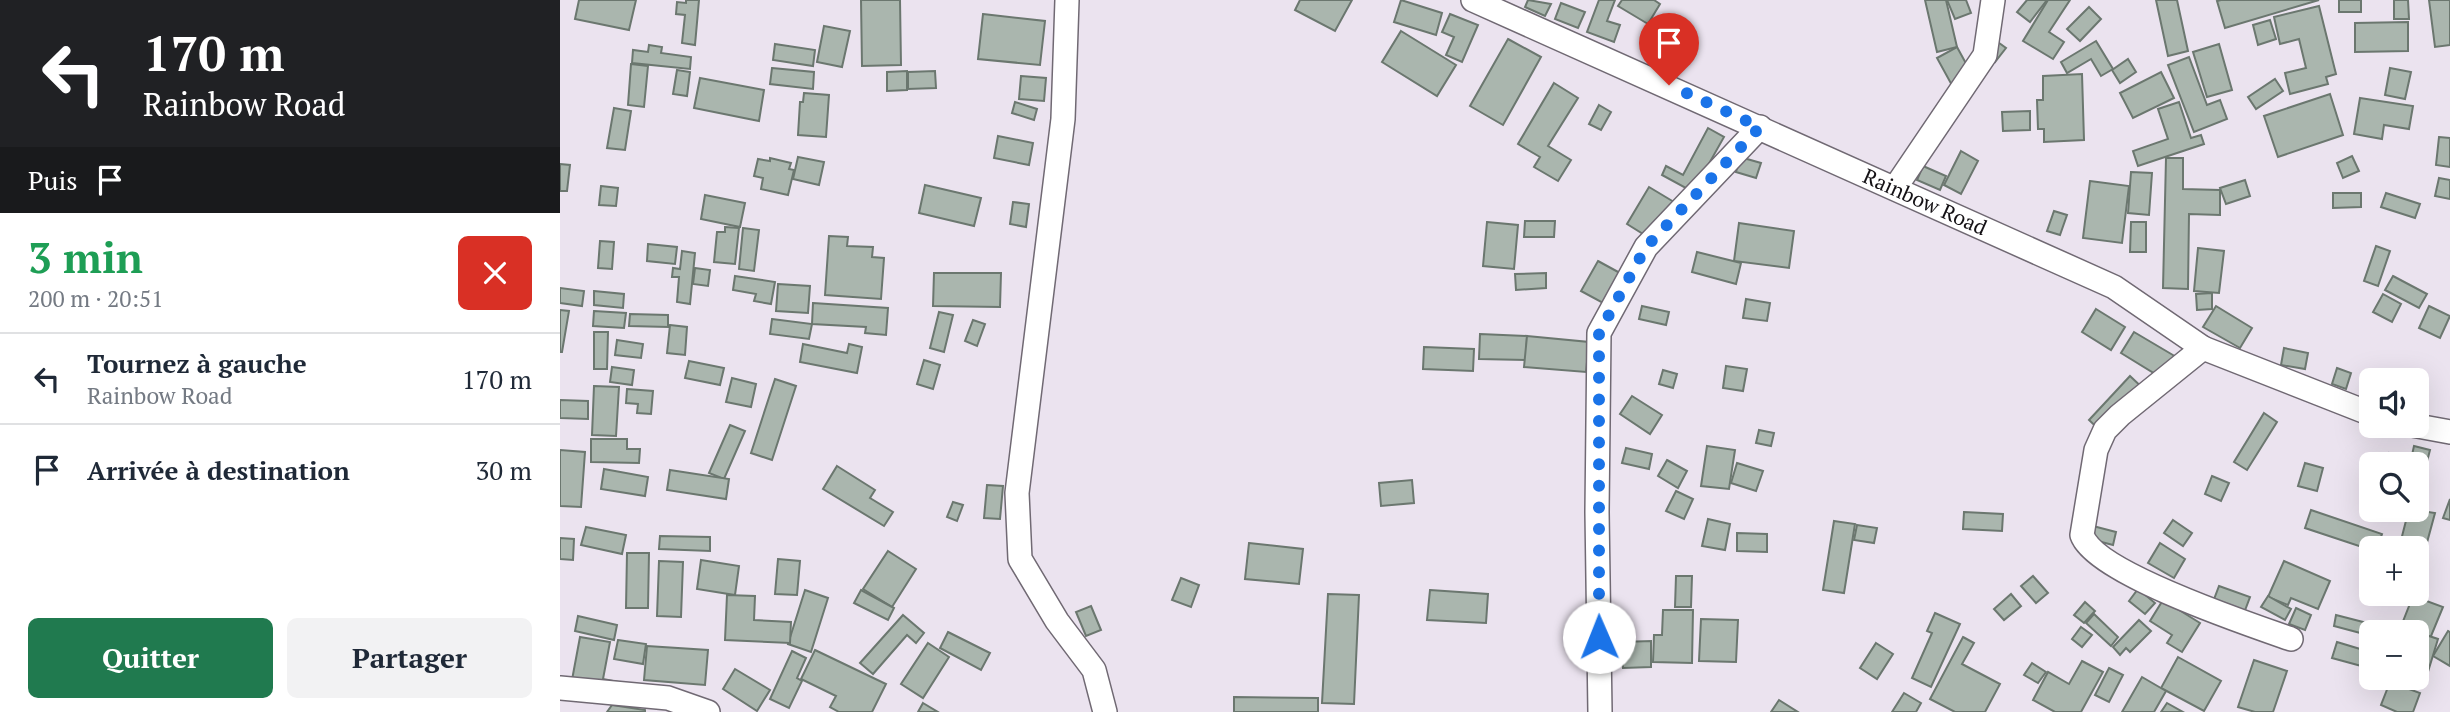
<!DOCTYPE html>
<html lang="fr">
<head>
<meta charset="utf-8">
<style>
	body { margin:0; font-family:"PT Serif",serif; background:#f2f2f3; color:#1f2937; height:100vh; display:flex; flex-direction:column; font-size:26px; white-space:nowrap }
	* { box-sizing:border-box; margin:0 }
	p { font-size:23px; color:#747a83 }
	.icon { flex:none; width:38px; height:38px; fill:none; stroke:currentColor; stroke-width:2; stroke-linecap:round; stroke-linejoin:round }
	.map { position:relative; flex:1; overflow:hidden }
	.sheet { display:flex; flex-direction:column; background:#fff; width:560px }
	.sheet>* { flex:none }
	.banner { background:#202124; color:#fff; overflow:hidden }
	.tools { position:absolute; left:1799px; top:368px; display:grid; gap:14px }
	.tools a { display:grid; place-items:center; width:70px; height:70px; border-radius:10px; background:#fff; box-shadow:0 7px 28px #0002; font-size:35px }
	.pin { position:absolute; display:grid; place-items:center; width:60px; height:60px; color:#fff; margin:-72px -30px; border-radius:50% 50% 50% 0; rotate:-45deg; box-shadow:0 0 7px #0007 }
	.pin .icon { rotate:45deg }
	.me { position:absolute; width:77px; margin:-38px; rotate:359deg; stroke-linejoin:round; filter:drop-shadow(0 0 5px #0008) }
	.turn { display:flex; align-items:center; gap:24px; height:147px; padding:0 28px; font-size:32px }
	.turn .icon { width:91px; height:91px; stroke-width:2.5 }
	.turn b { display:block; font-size:49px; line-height:60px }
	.then { display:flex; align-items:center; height:66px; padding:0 28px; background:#0003; gap:14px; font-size:26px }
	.round { display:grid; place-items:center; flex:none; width:74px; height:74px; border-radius:10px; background:#f2f2f3 }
	.summary { display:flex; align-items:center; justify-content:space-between; height:119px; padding:0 28px }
	h1 { font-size:42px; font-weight:700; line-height:52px; color:#1e9e55 }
	.button { display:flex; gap:14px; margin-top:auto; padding:14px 28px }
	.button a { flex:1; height:80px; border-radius:10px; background:#207a4f; color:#fff; font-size:28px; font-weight:700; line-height:80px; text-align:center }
	.button a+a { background:#f2f2f3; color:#1f2937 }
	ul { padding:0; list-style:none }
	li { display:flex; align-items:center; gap:21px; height:91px; padding:0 28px; border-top:2px solid #e0e1e3 }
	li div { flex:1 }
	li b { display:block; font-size:26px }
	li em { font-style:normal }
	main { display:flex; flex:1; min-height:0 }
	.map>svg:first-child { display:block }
	.building { fill:#aab6ae; stroke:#6b776f; stroke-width:2 }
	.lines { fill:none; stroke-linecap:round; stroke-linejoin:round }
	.minor-casing { stroke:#706973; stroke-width:26 }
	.minor { stroke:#fff; stroke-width:23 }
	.route { stroke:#1a73e8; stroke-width:12; stroke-dasharray:0 21.6 }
	.labels { text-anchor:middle; stroke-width:6; stroke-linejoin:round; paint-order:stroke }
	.street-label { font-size:21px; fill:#141115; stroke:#fff }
</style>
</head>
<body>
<main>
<section class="sheet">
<div class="banner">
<div class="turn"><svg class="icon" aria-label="left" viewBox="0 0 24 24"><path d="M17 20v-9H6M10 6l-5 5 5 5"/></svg><div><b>170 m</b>Rainbow Road</div></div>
<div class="then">Puis<svg class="icon" aria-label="arrive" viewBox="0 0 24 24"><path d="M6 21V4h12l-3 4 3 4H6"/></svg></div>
</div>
<div class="summary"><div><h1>3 min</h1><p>200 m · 20:51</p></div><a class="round" style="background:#d93025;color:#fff"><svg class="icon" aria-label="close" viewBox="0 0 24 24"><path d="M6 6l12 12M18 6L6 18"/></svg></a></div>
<ul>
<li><svg class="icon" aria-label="left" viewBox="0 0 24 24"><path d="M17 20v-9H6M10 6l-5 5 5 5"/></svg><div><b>Tournez à gauche</b><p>Rainbow Road</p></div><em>170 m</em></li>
<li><svg class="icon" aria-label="arrive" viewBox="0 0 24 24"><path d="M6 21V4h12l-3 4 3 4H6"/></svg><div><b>Arrivée à destination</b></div><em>30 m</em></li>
</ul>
<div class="button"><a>Quitter</a><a>Partager</a></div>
</section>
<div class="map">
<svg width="1890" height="712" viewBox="0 0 1890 712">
	<rect width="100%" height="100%" fill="#ebe3ef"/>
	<g class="building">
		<polygon points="19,0 76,0 69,30 15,19"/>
		<polygon points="126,0 139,0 135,45 122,43 125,15 116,14 117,2 126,3"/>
		<polygon points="301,0 340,0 341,65 302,66"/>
		<polygon points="740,0 792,0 775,31 735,10"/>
		<polygon points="841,0 882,13 876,35 834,22"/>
		<polygon points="968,0 991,4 985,16 965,7"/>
		<polygon points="1039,0 1055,0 1047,21 1060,25 1054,42 1027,32"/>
		<polygon points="1062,0 1094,0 1100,4 1088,24 1058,6"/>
		<polygon points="1365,0 1386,0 1397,47 1377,52"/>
		<polygon points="1387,0 1406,0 1411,13 1395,19"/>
		<polygon points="1467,0 1487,0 1470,22 1457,12"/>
		<polygon points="1488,0 1510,0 1489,32 1504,42 1493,59 1463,41"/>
		<polygon points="1596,0 1617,0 1628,51 1608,56"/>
		<polygon points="1661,0 1759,0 1665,28 1657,1"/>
		<rect x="1779" y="0" width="22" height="12"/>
		<polygon points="1834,0 1848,0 1849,19 1834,19"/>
		<polygon points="1869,0 1890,0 1890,45 1875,47"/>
		<polygon points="1001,3 1025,12 1018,28 995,19"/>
		<polygon points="1759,6 1776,74 1766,77 1768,84 1730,94 1725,73 1746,68 1739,39 1720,44 1714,17"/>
		<polygon points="1529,7 1541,19 1520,41 1507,29"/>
		<polygon points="423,14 485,21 480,65 418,59"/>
		<polygon points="890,14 918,25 902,62 886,55 894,37 882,32"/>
		<polygon points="1710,20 1716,39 1698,45 1693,25"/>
		<polygon points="1848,22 1848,51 1795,52 1795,23"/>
		<polygon points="264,26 290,31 282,67 257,62"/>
		<polygon points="841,31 896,65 877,96 822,62"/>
		<polygon points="948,39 981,57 943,125 910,106"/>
		<polygon points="1435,40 1446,48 1435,62 1424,53"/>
		<polygon points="1536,41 1553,69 1541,76 1531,59 1507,73 1501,62"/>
		<polygon points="215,44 255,50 253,66 213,60"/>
		<polygon points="1659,44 1672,90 1647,97 1633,52"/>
		<polygon points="89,45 102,47 101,53 131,57 130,69 72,63 73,50 88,52"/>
		<polygon points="1397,47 1414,78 1394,89 1377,58"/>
		<polygon points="1629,57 1647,105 1660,100 1667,119 1634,132 1608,65"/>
		<polygon points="1568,59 1576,72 1560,83 1552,70"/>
		<polygon points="71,64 88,66 84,107 68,105"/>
		<polygon points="212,68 254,72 253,89 210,84"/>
		<polygon points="1830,68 1851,72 1845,99 1825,95"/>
		<polygon points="117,70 130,72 127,96 113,94"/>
		<polygon points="347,71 347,90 327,91 327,72"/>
		<polygon points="375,71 376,88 348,89 348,72"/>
		<polygon points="1601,72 1614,98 1573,118 1560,93"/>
		<polygon points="1522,74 1524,140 1484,142 1484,129 1478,129 1477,100 1483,100 1483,76"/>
		<polygon points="461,76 486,78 484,101 459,99"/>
		<polygon points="140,78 204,90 199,121 134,108"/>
		<polygon points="1715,79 1723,91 1696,109 1688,97"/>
		<polygon points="994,83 1018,98 988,146 1011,160 998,181 974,167 980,157 958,144"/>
		<polygon points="244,93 269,95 266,137 238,135 240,102 243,102"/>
		<polygon points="1770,94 1783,135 1718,157 1704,116"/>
		<polygon points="1800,98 1853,106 1849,129 1824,125 1822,139 1794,134"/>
		<polygon points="455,102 477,109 474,120 452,113"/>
		<polygon points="1619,102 1631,138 1641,135 1644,144 1578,166 1573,151 1608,139 1598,109"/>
		<polygon points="1039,105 1051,112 1041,130 1029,124"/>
		<polygon points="54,108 71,111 65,150 47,148"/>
		<polygon points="1470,111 1470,130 1443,131 1442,112"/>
		<polygon points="1148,128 1164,137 1133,192 1102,175 1106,166 1123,175"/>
		<polygon points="438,136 473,143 469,165 434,158"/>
		<polygon points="1879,137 1890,138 1890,167 1876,165"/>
		<polygon points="1401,151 1418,161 1401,194 1384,185"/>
		<polygon points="1792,156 1799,171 1783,178 1777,163"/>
		<polygon points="238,157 264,162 259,185 233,179"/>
		<polygon points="1180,157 1201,163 1196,178 1176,172"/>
		<polygon points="210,158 231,163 229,169 234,170 228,195 201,189 203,178 194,176 198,159 210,161"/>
		<polygon points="1606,158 1623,158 1623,189 1660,190 1660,215 1629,214 1628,289 1603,288"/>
		<polygon points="0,164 10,165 7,191 0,191"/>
		<polygon points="1363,166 1386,176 1380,190 1357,180"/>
		<polygon points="1571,172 1592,173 1589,215 1568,213"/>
		<polygon points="1879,178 1890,180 1890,199 1875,196"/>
		<polygon points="1685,180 1690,196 1666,204 1660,188"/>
		<polygon points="1530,181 1569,186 1562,243 1523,238"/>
		<polygon points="365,185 421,198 414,226 359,213"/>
		<polygon points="41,186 58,188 56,206 39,205"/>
		<polygon points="1089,187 1119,205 1096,242 1067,224"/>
		<polygon points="1773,193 1801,193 1801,207 1773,208"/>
		<polygon points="1826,193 1860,204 1855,218 1821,207"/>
		<polygon points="145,195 185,203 180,227 141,219"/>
		<polygon points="453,202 469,204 466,227 450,224"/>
		<polygon points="1494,211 1507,215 1500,235 1487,231"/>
		<polygon points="965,221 995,221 994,237 964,237"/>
		<polygon points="927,222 958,225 954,269 923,266"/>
		<polygon points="1571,222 1586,222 1586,252 1570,252"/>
		<polygon points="1179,223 1234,231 1229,268 1174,261"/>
		<polygon points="165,227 179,228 175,264 154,262 157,232 165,232"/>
		<polygon points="183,228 199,230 194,271 179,269"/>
		<polygon points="269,236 288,237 287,246 313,247 312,257 324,258 321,299 265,295"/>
		<polygon points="40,241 54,242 52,269 38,268"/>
		<polygon points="88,244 117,247 115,264 87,261"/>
		<polygon points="1816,246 1830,251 1818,286 1804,281"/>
		<polygon points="1638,248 1664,251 1659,293 1634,291"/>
		<polygon points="122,251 135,253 130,304 117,302 119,277 112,277 113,268 120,269"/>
		<polygon points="1137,252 1181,263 1176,284 1132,272"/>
		<polygon points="1038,261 1060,273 1043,303 1021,291"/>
		<polygon points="135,268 150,270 148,286 133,284"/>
		<polygon points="374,273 441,273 440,307 373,306"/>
		<polygon points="986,273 986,288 956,290 955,274"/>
		<polygon points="175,276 215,282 211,304 194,301 196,294 173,290"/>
		<polygon points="1833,276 1867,294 1859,308 1825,290"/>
		<polygon points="218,284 250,286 248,313 216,311"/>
		<polygon points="0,288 24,291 22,306 0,303"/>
		<polygon points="34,291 64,294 63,308 34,305"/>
		<polygon points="1652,293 1652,309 1637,310 1636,294"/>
		<polygon points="1823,294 1841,304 1832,322 1813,312"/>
		<polygon points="1186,299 1210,303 1207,321 1183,318"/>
		<polygon points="253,303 328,308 326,335 305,333 306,327 252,324"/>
		<polygon points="1082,306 1109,312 1106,325 1079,319"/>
		<polygon points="1656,306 1692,328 1680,348 1643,327"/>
		<polygon points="1869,306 1890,316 1880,338 1859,328"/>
		<polygon points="1536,309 1565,327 1551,350 1522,332"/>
		<polygon points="0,310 9,311 2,352 0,352"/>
		<polygon points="34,311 66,313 64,328 33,326"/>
		<polygon points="379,312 393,315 384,352 370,348"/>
		<polygon points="70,314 108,315 108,327 69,326"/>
		<polygon points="212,319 252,324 249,339 210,334"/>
		<polygon points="413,320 425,324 417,346 405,341"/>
		<polygon points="110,325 127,327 125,355 107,353"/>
		<polygon points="34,332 48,332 47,369 34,369"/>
		<polygon points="1574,332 1623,361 1610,383 1561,353"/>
		<polygon points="920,334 967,336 966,360 919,359"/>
		<polygon points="967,336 1029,342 1026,372 964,367"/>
		<polygon points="57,340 83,344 81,358 55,355"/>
		<polygon points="243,344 287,353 289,344 302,347 297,373 240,362"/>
		<polygon points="864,347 914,349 913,371 863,369"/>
		<polygon points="1724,348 1748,353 1745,369 1721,365"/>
		<polygon points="364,360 380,365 373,389 357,384"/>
		<polygon points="129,361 164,368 160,385 125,378"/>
		<polygon points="1166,366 1187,369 1183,391 1163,388"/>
		<polygon points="52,367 74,370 72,385 50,382"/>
		<polygon points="1777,368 1791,373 1786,389 1772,384"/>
		<polygon points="1103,370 1117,374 1113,388 1099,384"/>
		<polygon points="1570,376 1587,392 1546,436 1529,420"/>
		<polygon points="172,378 196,384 191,407 166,402"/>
		<polygon points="215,379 236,386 212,460 191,453"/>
		<polygon points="34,386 59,387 56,436 32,435"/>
		<polygon points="67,389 93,391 91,414 77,413 78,404 66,403"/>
		<polygon points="1072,396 1102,415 1090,434 1060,414"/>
		<polygon points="0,400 28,401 28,419 0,418"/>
		<polygon points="1704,413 1717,422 1687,470 1674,462"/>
		<polygon points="170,425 185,431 164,479 149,473"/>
		<polygon points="1199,430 1214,433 1211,446 1196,443"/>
		<polygon points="31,439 67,439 67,449 80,449 79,463 31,462"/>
		<polygon points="1147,446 1175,450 1169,489 1141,486"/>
		<polygon points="1854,446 1870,450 1858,497 1857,464 1850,464"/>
		<polygon points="1066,448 1092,454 1089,469 1062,463"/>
		<polygon points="0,450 25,452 21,507 0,506"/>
		<polygon points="1829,453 1842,459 1839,464 1823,464"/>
		<polygon points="1107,460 1127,471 1118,488 1098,476"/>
		<polygon points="1177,463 1203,471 1196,491 1171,483"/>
		<polygon points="1745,463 1763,468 1757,491 1738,486"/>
		<polygon points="277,466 315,490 310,498 333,512 324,526 263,489"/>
		<polygon points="44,469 88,477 85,496 41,489"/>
		<polygon points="110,470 169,479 166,499 107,490"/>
		<polygon points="1652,476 1669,483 1661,501 1645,494"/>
		<polygon points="852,480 854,503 821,506 819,483"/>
		<polygon points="427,485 443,486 440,519 424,518"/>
		<polygon points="1116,491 1133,499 1124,519 1106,511"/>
		<polygon points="1890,499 1890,520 1883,518"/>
		<polygon points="393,502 403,505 397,521 387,517"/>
		<polygon points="1849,509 1875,513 1859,572 1857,571 1857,548 1839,548"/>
		<polygon points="1751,510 1822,534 1817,548 1811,550 1745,528"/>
		<polygon points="1404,512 1443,514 1442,531 1403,529"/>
		<polygon points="1148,519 1170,524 1165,550 1142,546"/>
		<polygon points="1613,520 1632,533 1623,546 1604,533"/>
		<polygon points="1274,521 1295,524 1284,593 1263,590"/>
		<polygon points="1297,525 1317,528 1314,543 1294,540"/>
		<polygon points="1533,526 1556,532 1553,545 1530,539"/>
		<polygon points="26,527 66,535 62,554 21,545"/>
		<polygon points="1177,533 1207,534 1207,552 1177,551"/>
		<polygon points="100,536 150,537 150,551 99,549"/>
		<polygon points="0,538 14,539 13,560 0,559"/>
		<polygon points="689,543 743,549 739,584 685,579"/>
		<polygon points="1600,543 1625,559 1614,578 1588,563"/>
		<polygon points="328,551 356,569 332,607 303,589"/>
		<polygon points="67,553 89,553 88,608 66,608"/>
		<polygon points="218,559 240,561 237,595 215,594"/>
		<polygon points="141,560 179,566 175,595 137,589"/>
		<polygon points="99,561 123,562 121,617 97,616"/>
		<polygon points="1724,561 1770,581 1758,609 1731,598 1728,605 1708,597"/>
		<polygon points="1116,576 1132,576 1131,607 1115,607"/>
		<polygon points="1473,576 1488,593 1476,603 1461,586"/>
		<polygon points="621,578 639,585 631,607 612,600"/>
		<polygon points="1659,586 1690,597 1684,613 1653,602"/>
		<polygon points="1578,589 1595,603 1585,614 1569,601"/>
		<polygon points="245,590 268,598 251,652 228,644"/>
		<polygon points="301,590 334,608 328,620 294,603"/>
		<polygon points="870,590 928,594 926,623 867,620"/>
		<polygon points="768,594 799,595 794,704 762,703"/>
		<polygon points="1451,594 1461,606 1444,620 1434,609"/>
		<polygon points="167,595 195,596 194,620 231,622 230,643 165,640"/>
		<polygon points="1708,596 1731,609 1725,620 1701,607"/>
		<polygon points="1853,596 1883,607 1869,641 1857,636 1857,632 1840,629"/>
		<polygon points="1603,600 1640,623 1622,652 1607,643 1612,635 1590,621"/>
		<polygon points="1525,602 1535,611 1524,623 1514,615"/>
		<polygon points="531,606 541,630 526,636 516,612"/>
		<polygon points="1736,608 1751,615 1745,630 1729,624"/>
		<polygon points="1103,610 1133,610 1132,663 1093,662 1094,635 1102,635"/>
		<polygon points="1375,613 1400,624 1371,687 1352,678 1372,633 1367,631"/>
		<polygon points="1534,614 1558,637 1551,646 1526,623"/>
		<polygon points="343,615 364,633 356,643 347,635 313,674 300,663"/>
		<polygon points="1776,615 1807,623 1804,634 1774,626"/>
		<polygon points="18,616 57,625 54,640 15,631"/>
		<polygon points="1141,619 1178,620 1176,662 1139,661"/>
		<polygon points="1579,620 1591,631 1570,652 1566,648 1560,655 1553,647"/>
		<polygon points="1521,627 1532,635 1522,647 1512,639"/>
		<polygon points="1888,631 1890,632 1890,666 1873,656"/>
		<polygon points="388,632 430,653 421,670 380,648"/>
		<polygon points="1857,632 1878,639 1867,675 1857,672"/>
		<polygon points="20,637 50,642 43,679 79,686 75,709 9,696"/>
		<polygon points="1403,637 1414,643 1402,664 1440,684 1425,712 1395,712 1370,699"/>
		<polygon points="58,640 86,644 83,664 54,659"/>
		<polygon points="1091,641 1091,667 1063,668 1061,642"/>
		<polygon points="1777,642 1810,652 1805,667 1772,658"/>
		<polygon points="368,643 389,657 363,698 341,684"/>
		<polygon points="1316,643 1333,654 1317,679 1300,668"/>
		<polygon points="87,646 148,650 145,685 84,680"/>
		<polygon points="255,650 326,684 312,712 279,712 270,707 276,696 241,679"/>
		<polygon points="232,651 246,658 237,678 242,681 229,708 210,699"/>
		<polygon points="1618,657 1661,681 1644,711 1601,688"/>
		<polygon points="1694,660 1727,671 1713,712 1695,712 1678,707"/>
		<polygon points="1522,661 1543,672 1521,712 1495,712 1473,700 1488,672 1509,684"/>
		<polygon points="1472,663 1486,672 1478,683 1464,675"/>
		<polygon points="1549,668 1563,675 1549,702 1535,695"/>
		<polygon points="175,669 210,690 197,711 163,689"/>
		<polygon points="1582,677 1606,691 1594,712 1562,712"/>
		<polygon points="1830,682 1860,693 1853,712 1837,712 1821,705"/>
		<polygon points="1344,693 1361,703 1356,712 1332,712"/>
		<polygon points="674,697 758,698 758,712 674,712"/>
		<polygon points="1219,700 1238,712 1211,712"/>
		<polygon points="363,703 378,712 358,712"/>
		<polygon points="1607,703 1623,712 1601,712"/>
		<polygon points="52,705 85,710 85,712 47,712"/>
	</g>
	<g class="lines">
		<defs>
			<g id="minor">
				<polyline points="507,0 503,119 457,493 460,559 497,621 534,670 545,712"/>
				<path id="s1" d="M913 0 1554 287 1643 348 1811 414"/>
				<polyline points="1335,188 1425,55 1433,0"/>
				<path d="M1643 348 1560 415 1545 430 1536 450 1522 535C1535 573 1691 625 1731 639"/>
				<polyline points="1852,425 1890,432"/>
				<polyline points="0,688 108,698 148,712"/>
				<polyline points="1040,712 1037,512 1039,333 1086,247 1200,127"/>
			</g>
		</defs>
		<use href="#minor" class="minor-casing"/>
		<use href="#minor" class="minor"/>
	</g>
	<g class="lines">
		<polyline class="route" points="1039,637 1039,333 1086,247 1200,127 1109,85"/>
	</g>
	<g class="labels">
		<g class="street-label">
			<text dy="7" stroke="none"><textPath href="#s1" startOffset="495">Rainbow Road</textPath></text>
		</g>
	</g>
</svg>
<div class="tools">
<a><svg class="icon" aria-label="sound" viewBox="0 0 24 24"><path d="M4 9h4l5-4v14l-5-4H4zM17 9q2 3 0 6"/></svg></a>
<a><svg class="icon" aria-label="search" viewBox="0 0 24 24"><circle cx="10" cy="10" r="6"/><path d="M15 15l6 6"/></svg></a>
<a>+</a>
<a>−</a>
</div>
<div class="pin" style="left:1109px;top:85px;background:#d93025"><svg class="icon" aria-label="arrive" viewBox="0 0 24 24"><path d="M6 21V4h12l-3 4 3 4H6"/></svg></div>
<svg class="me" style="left:1039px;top:637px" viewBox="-20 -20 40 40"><circle r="19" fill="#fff"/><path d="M0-13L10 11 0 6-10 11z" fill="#1a73e8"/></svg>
</div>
</main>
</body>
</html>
